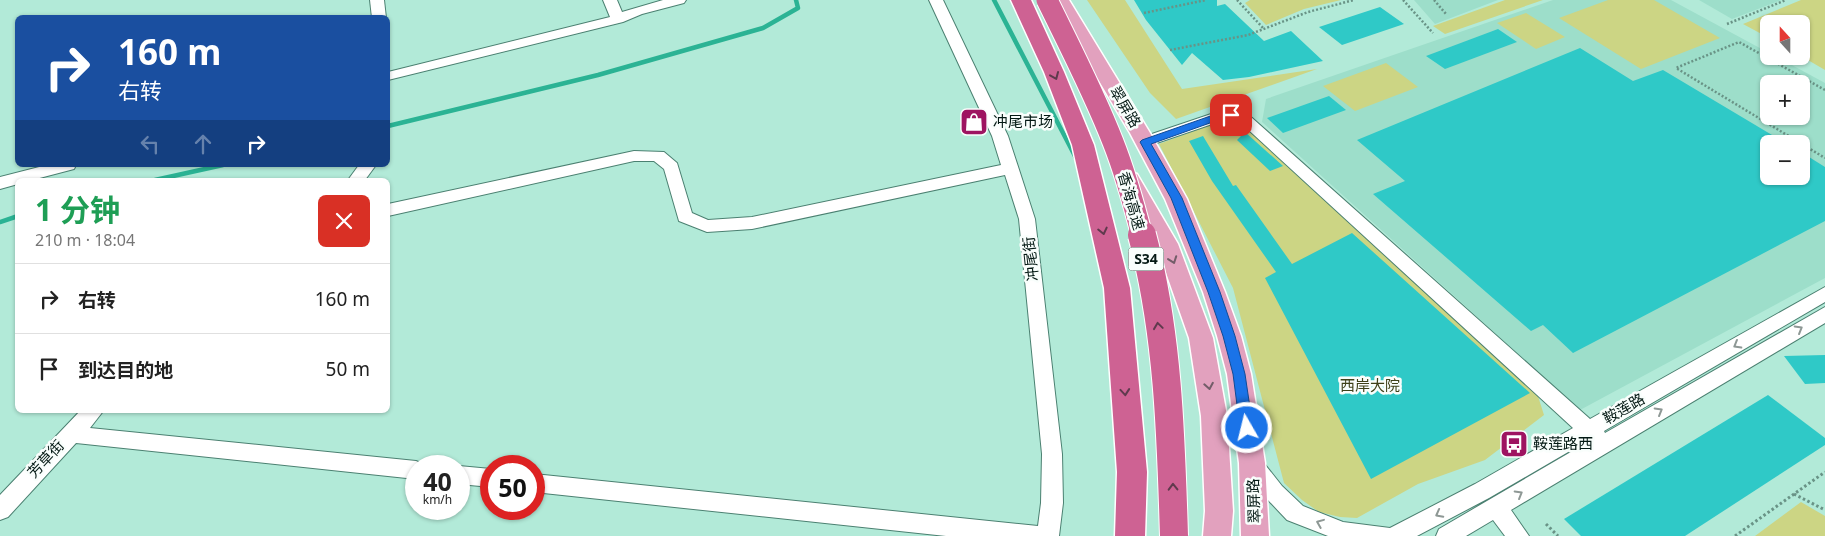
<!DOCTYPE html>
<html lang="zh">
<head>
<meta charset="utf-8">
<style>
	body { margin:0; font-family:"Noto Sans","Noto Sans SC",sans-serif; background:#f6f6f6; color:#222; height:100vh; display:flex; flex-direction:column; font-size:19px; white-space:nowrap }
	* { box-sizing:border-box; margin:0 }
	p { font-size:16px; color:#767676 }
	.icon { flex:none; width:28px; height:28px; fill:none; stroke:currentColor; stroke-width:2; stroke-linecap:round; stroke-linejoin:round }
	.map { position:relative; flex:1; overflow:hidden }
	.panel { position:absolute; left:15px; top:178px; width:375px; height:235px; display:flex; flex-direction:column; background:#fff; border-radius:8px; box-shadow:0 1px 4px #0004 }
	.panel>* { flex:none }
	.guide { position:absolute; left:15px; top:15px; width:375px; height:152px; border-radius:8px; box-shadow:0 1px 4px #0004; background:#1a4fa0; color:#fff; overflow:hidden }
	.needle { width:32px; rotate:339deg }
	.controls { position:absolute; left:1760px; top:15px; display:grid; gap:10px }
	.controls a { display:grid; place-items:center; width:50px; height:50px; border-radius:8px; background:#fff; box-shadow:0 1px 4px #0004; font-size:25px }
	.speed { position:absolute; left:405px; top:455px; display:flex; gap:10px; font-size:25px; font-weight:700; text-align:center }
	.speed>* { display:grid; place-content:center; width:65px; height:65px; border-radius:50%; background:#fff; box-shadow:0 1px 4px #0004; line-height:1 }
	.speed small { font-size:12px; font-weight:400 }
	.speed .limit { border:8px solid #d22; background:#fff; color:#111 }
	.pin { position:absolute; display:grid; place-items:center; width:42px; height:42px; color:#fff; margin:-21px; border-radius:10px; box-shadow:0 2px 8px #0006 }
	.me { position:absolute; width:55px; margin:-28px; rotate:352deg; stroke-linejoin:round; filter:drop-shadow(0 0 4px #0008) }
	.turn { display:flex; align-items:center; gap:18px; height:105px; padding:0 20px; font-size:22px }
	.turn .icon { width:65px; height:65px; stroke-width:2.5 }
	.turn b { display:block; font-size:35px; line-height:42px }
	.lanes { display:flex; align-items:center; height:48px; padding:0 20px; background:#0003; justify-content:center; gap:25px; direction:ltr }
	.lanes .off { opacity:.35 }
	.round { display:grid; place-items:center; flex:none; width:52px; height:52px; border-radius:8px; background:#f6f6f6 }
	.summary { display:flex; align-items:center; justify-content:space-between; height:85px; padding:0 20px }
	h1 { font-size:30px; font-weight:700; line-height:38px; color:#1e9e55 }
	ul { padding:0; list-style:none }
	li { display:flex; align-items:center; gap:15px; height:70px; padding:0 20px; border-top:1px solid #e0e0e0 }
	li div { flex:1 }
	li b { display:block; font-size:19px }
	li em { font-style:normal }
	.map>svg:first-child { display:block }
	.built { fill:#9ddeca; fill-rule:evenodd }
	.green { fill:#ccd584 }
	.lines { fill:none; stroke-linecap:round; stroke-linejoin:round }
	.stream { stroke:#2bb394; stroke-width:4.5 }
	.building { fill:#2fc9c7 }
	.minor-casing { stroke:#4b8071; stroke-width:2 }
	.major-casing { stroke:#fff; stroke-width:3 }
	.highway-casing { stroke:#fff; stroke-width:3 }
	.path-far1 { stroke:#699386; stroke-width:2.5; stroke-dasharray:2 2; stroke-linecap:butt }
	.path { stroke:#699386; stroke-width:3; stroke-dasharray:2.5 2.5; stroke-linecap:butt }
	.minor { fill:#fff; fill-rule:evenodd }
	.major { fill:#e2a1be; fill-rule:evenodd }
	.highway { fill:#ce6293; fill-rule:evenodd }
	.highway-bridge-far1-casing { stroke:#fff; stroke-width:23; stroke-linecap:butt }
	.highway-bridge-casing { stroke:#fff; stroke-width:30; stroke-linecap:butt }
	.highway-bridge-far1 { stroke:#ce6293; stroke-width:21 }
	.highway-bridge { stroke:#ce6293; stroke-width:28 }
	.oneway { stroke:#5f3a4d }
	.oneway2 { stroke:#735d69 }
	.oneway3 { stroke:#8e9895 }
	.route { fill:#1a73e8; stroke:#114b97 }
	.labels { text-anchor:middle; stroke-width:5; stroke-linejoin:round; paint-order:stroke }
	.shield { fill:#f9fefc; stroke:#4e5e5a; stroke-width:1 }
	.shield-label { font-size:14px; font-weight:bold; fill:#041914 }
	.street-label { font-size:15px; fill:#041914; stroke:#f9fefc }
	.poi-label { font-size:15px; fill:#041914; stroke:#f9fefc; text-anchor:start }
	.park-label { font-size:15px; fill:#3e4119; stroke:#f9fefc }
</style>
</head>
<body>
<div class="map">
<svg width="1825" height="536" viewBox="0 0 1825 536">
	<rect width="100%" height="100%" fill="#b2ead8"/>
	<g class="built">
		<polygon points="1414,0 1498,0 1435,24"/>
		<path d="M1553 0H1671L1769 53V56H1775L1825 83V278L1580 410 1262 122 1266 99ZM1769 84H1801V116H1769ZM1769 144H1801V176H1769Z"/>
		<polygon points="1699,0 1781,0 1732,19"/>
	</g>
	<g class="green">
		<polygon points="1087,0 1125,0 1182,89 1317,69 1176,119 1150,93"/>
		<polygon points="1250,0 1341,0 1304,9 1266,25 1245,3"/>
		<polygon points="1505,0 1543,0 1445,34 1433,26"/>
		<polygon points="1608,0 1654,0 1720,38 1641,69 1559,18"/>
		<polygon points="1801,0 1825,0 1825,70 1801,56 1801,24 1769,24 1769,38 1743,24"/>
		<polygon points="1526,13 1565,37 1536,49 1497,23"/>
		<polygon points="1386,63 1418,87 1355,111 1323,86"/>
		<polygon points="1234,116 1537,393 1544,415 1485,460 1418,484 1357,518 1340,517 1319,512 1302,500 1284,483 1233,288 1159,144"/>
		<polygon points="1801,502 1825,516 1825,536 1755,536"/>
	</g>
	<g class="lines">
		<g class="stream">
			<polyline points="994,0 1076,158"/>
			<polyline points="388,126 598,75 763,28 798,8 796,0"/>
			<polyline points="155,180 223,165"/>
			<polyline points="0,222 18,216"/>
		</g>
	</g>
	<g class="building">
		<polygon points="1134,0 1217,0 1217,6 1225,4 1264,41 1291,31 1323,61 1249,77 1223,80 1192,53 1182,65 1146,20"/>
		<polygon points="1380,7 1404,24 1342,45 1319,27"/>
		<polygon points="1498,29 1517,42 1445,69 1426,56"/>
		<polygon points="1580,48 1633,81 1663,70 1787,144 1769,144 1769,176 1801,176 1801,152 1825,167 1825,221 1573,353 1543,325 1531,331 1373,194 1405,181 1357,140"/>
		<polygon points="1329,96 1346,110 1283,133 1267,118"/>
		<polygon points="1245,132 1283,166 1270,171 1237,140"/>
		<polygon points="1203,136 1233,186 1236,185 1292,264 1352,233 1530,393 1371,479 1265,278 1276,272 1212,181 1189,141"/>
		<polygon points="1825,355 1825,383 1805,384 1784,356"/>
		<polygon points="1768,395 1825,438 1825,445 1685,536 1581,536 1564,519"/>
	</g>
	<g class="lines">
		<defs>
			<g id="minor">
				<polygon points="370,0 384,0 386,18 372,18"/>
				<polygon points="603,0 617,0 622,12 663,0 686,0 684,3 642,14 623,22 388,80 388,72 610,17"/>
				<polygon points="929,0 943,0 1008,136 1035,219 1062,454 1063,503 1059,536 946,536 534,492 534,474 1038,526 1041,503 1042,454 1019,219 1005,175 752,229 707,232 679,221 664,169 654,161 634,161 388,216 388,204 634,151 664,152 677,163 692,213 708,220 752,217 1001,165 992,136"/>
				<polygon points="1223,110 1231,110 1251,117 1590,419 1825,287 1825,302 1604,431 1605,433 1825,307 1825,323 1511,510 1529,536 1505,536 1493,520 1466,536 1436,536 1439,529 1588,442 1587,441 1489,498 1417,536 1328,536 1287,520 1268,500 1242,463 1245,457 1252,454 1259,457 1282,486 1303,506 1343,522 1390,528 1475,484 1573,428 1241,123 1224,120 1145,147 1140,146 1137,142 1140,138"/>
				<polygon points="47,165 76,165 74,169 32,180 18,180 18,184 0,189 0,177"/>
				<polygon points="359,165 376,165 365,180 348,180"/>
				<polygon points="81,410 104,410 90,428 416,461 423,464 425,466 416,466 416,479 76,443 8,517 0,520 0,495"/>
				<polygon points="458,466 459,466 491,469 491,487 459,484"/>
			</g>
			<g id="major">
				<polygon points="1051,0 1069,0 1150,133 1187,199 1225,292 1241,336 1251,374 1265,463 1269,536 1241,536 1239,463 1227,374 1217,336 1203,292 1165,199 1130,133"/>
				<polygon points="1130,172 1137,174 1178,244 1213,338 1227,416 1233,511 1231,536 1203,536 1205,511 1201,416 1189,338 1156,244 1120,179 1123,174"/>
			</g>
			<polygon id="highway" points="1011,0 1031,0 1064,72 1094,145 1130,288 1147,472 1145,536 1115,536 1117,472 1104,288 1072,145 1044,72"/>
		</defs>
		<use href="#minor" class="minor-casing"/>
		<use href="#major" class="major-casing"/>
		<use href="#highway" class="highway-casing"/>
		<g class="path-far1">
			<polyline points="1237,0 1264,29"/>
			<polyline points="1403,0 1433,33"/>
			<polyline points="1434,0 1446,14"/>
			<polyline points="1144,13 1206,0"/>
			<polyline points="1727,24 1786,0"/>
			<polyline points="1170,50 1248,35 1308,12 1354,0"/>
			<polyline points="1825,90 1739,42 1676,68 1825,158"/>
		</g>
		<g class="path">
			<polyline points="1794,494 1825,510"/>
			<polyline points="1546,524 1558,536"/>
			<polyline points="1735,536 1825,472"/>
		</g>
		<use href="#minor" class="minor"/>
		<use href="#major" class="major"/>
		<use href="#highway" class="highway"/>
		<defs>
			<path id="highway-bridge-far1" d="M1047 0C1070 47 1094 93 1113 142 1125 172 1134 205 1142 236"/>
			<path id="highway-bridge" d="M1142 235C1168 332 1171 436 1174 536"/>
		</defs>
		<use href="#highway-bridge-far1" class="highway-bridge-far1-casing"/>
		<use href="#highway-bridge" class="highway-bridge-casing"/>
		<use href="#highway-bridge-far1" class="highway-bridge-far1"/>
		<use href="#highway-bridge" class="highway-bridge"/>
	</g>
	<defs><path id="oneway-chevron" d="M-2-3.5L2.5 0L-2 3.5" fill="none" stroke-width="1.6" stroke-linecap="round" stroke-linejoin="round" transform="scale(1.25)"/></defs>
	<g class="oneway">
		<use href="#oneway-chevron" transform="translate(1055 76) rotate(67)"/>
		<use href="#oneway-chevron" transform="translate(1103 231) rotate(77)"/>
		<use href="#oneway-chevron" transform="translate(1158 326) rotate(-98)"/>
		<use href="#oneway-chevron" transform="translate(1125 392) rotate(85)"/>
		<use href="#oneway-chevron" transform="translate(1173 487) rotate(-91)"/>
	</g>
	<g class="oneway2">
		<use href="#oneway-chevron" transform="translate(1173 260) rotate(70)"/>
		<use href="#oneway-chevron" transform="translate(1209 386) rotate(80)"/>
	</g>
	<g class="oneway3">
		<use href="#oneway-chevron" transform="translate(1799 329) rotate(-30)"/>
		<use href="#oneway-chevron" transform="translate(1737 345) rotate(150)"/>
		<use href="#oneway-chevron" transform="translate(1659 411) rotate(-30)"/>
		<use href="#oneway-chevron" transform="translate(1519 494) rotate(-30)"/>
		<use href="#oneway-chevron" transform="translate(1439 514) rotate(152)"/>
		<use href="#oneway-chevron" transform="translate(1320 523) rotate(-158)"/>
	</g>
	<polygon class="route" points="1231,111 1236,115 1234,117 1224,118 1151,144 1182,198 1220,292 1235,336 1245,374 1253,428 1251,431 1247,433 1242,431 1240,428 1233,374 1223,336 1208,292 1171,198 1140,142 1142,140 1219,113"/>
	<defs>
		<symbol id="shop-square" viewBox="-11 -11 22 22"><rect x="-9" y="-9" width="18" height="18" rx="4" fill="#9e1461" stroke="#f9fefc"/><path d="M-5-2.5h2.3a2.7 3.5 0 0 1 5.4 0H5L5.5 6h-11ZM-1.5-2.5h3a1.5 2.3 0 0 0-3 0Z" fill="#fff"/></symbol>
		<symbol id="bus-square" viewBox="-11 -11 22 22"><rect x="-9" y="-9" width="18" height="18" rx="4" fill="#9e1461" stroke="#f9fefc"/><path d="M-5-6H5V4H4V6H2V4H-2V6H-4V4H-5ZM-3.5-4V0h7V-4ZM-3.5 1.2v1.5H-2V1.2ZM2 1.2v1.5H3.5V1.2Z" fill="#fff"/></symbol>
	</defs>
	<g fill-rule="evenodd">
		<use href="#shop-square" x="958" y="106" width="32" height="32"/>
		<use href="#bus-square" x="1498" y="428" width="32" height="32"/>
	</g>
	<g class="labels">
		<rect class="shield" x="1128.5" y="247.5" width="35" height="23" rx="4"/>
		<g class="shield-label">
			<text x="1146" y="264">S34</text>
		</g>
		<g class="street-label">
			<text transform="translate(1125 107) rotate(59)" y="5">翠屏路</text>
			<text transform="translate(1131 201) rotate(74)" y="5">香海高速</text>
			<text transform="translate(1031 259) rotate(-96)" y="5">冲尾街</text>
			<text transform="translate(1624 409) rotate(-30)" y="5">鞍莲路</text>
			<text transform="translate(46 459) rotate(-47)" y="5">芳草街</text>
			<text transform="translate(1254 501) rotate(-92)" y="5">翠屏路</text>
		</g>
		<g class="poi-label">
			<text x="993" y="127">冲尾市场</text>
			<text x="1533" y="449">鞍莲路西</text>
		</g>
		<g class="park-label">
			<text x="1370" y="391">西岸大院</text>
		</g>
	</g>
</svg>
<div class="controls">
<a><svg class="needle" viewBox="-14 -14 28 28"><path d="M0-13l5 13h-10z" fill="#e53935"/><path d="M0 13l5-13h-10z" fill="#767676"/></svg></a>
<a>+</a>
<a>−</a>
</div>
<div class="speed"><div>40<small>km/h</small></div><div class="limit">50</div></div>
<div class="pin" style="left:1231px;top:115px;background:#d93025"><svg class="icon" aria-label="arrive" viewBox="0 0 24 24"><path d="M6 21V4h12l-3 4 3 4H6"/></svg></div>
<svg class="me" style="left:1247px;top:428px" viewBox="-20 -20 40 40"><circle r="17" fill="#1a73e8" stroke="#fff" stroke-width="3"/><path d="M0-11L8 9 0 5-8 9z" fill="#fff"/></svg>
<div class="guide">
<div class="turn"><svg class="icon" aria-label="right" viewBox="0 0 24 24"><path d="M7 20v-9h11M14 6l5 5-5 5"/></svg><div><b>160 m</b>右转</div></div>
<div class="lanes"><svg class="icon off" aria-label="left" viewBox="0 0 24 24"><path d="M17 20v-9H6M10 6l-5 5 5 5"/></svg><svg class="icon off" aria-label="ahead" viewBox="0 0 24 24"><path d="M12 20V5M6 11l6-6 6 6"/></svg><svg class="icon" aria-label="right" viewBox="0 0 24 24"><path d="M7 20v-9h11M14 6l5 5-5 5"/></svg></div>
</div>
<section class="panel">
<div class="summary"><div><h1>1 分钟</h1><p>210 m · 18:04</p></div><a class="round" style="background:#d93025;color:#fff"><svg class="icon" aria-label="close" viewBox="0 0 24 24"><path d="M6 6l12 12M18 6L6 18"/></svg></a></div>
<ul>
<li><svg class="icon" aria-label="right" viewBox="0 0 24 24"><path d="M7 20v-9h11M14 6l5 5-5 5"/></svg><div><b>右转</b></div><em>160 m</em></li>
<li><svg class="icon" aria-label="arrive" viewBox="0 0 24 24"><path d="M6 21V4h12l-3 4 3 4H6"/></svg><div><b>到达目的地</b></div><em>50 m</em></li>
</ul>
</section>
</div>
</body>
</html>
